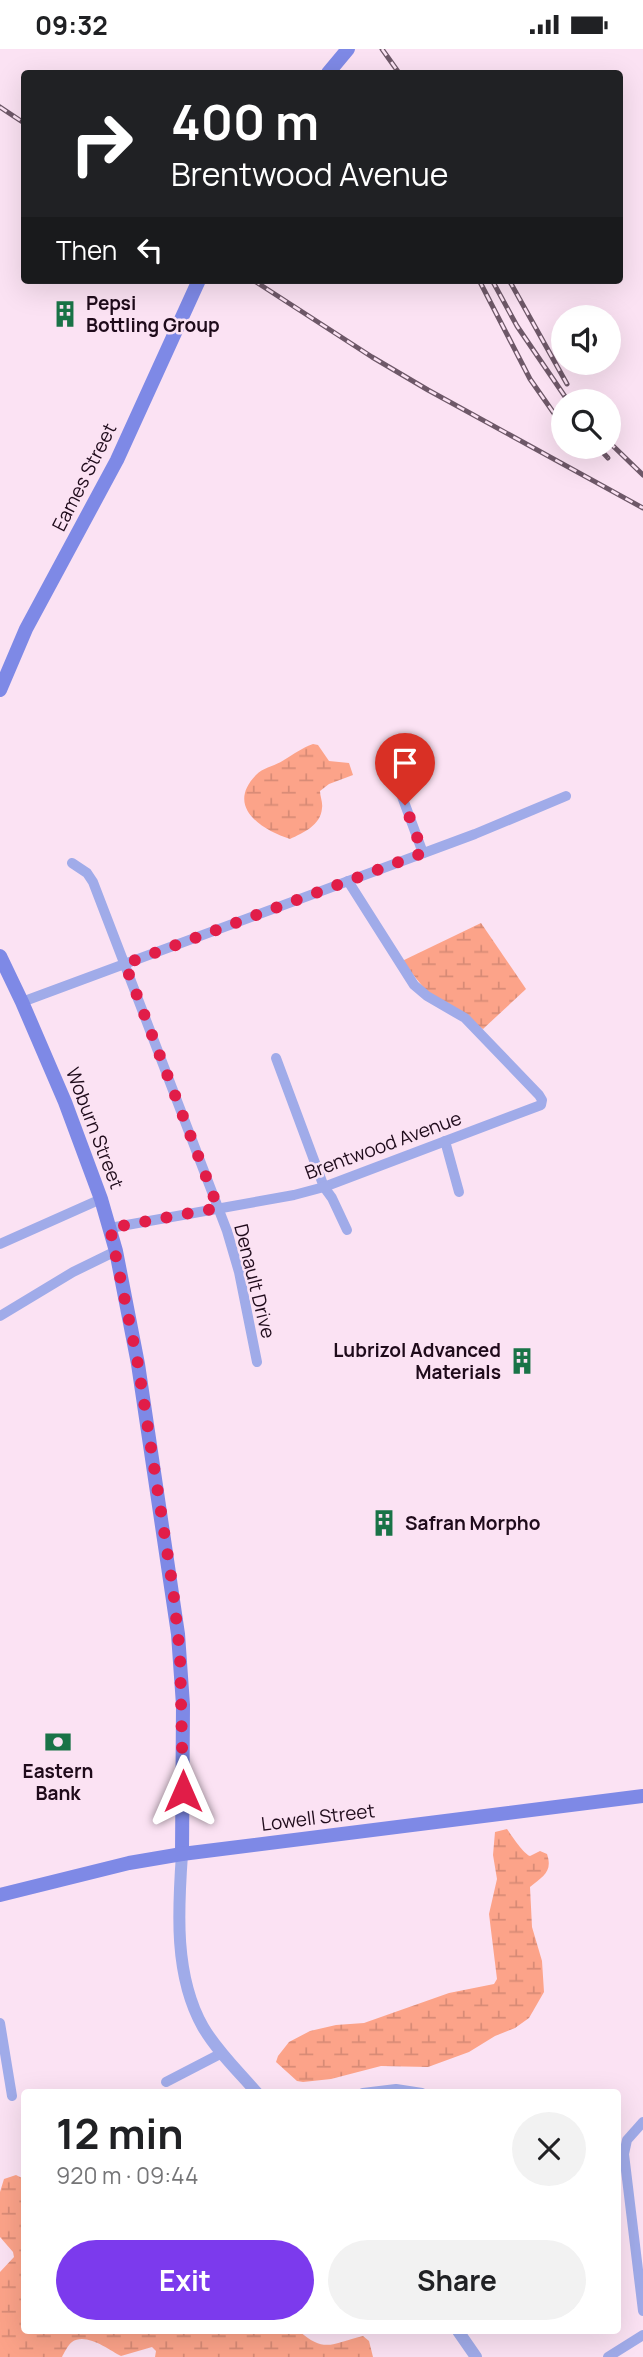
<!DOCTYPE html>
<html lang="en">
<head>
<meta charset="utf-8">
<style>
	body { margin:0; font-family:Manrope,sans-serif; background:#f2f2f2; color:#202124; height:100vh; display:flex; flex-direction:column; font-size:26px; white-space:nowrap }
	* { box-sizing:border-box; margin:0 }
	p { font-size:23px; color:#757577 }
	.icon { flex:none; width:38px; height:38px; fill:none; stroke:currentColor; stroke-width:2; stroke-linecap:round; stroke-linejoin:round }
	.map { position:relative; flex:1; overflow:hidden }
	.drawer { position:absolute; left:21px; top:2040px; width:600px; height:245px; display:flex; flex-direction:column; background:#fff; border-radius:7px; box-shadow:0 7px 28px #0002 }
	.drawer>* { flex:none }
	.top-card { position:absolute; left:21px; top:21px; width:602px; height:214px; border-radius:7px; box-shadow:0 7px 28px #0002; background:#202124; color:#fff; overflow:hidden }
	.fabs { position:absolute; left:551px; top:256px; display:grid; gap:14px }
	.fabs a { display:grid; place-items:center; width:70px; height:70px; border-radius:50%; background:#fff; box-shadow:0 7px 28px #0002; font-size:35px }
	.pin { position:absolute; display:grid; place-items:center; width:60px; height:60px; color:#fff; margin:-72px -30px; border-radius:50% 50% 50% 0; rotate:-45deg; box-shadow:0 0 7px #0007 }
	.pin .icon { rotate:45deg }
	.me { position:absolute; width:77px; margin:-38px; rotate:0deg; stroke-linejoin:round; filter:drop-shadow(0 0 5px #0008) }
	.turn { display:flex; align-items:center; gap:24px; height:147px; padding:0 35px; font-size:32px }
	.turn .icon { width:91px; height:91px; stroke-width:2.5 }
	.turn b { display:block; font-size:49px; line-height:60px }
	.then { display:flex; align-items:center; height:66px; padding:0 35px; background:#0003; gap:14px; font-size:26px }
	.round { display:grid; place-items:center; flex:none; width:74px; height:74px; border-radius:37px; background:#f2f2f2 }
	.summary { display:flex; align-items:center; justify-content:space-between; height:119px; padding:0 35px }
	h1 { font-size:42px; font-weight:700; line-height:52px }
	.primary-button { display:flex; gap:14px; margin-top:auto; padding:14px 35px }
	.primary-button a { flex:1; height:80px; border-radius:42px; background:#7c3aed; color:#fff; font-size:28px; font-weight:700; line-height:80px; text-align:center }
	.primary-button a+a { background:#f2f2f2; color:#202124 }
	.status { display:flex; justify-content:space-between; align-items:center; height:49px; padding:0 35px; background:#fff; direction:ltr }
	.status svg { height:19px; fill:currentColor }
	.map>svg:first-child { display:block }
	.wetland { fill:url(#wetland-marsh) }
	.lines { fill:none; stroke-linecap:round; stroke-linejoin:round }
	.minor { stroke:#a0abe9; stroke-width:10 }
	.tertiary { stroke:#a0abe9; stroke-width:12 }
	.secondary { stroke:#7e89e6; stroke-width:14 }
	.rail-casing { stroke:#6e5868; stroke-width:5 }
	.rail { stroke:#fbe2f3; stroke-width:2.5; stroke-dasharray:8; stroke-linecap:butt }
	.route { stroke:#e11d48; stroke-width:12; stroke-dasharray:0 21.6 }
	.labels { text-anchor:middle; stroke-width:5; stroke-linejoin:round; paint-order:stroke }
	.poi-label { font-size:19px; font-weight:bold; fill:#1f0b1b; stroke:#fbe2f3; text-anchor:start }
	.street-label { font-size:19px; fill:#1f0b1b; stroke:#fbe2f3 }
</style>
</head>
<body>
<div class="status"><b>09:32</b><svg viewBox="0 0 49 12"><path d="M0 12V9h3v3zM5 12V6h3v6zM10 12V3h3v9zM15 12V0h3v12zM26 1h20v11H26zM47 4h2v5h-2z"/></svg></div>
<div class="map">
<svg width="643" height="2308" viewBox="0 0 643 2308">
	<defs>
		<pattern id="wetland-marsh" width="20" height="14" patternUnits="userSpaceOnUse" patternTransform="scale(1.75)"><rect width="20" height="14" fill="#fca389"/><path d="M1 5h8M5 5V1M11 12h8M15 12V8" fill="none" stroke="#d88b76"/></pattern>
	</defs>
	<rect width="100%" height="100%" fill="#fbe2f3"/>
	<g class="wetland">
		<path d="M313 695 318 696 329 712 349 714 353 726 329 735 320 742C320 747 323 754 322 759 321 776 303 784 290 790 262 781 225 758 256 726 264 718 275 717 284 711 294 705 302 699 313 695Z"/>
		<polygon points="481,874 526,940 483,980 428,944 402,912"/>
		<path d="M507 1780C512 1787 523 1804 530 1807L540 1802 547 1805C553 1823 543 1827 530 1838L532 1878 542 1912 544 1943 529 1969 515 1979 495 1987 469 2003 428 2018 381 2017 331 2030 303 2033 297 2032 276 2013 278 2007 289 1993 310 1982 336 1976 364 1974 449 1944 494 1935 497 1930 489 1865 497 1830 493 1806 495 1783Z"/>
		<path d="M16 2126 24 2130V2282H299C325 2305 333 2294 363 2287L369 2292 373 2308H155L156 2302 152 2298 121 2307C109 2301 86 2283 72 2293 68 2296 64 2304 62 2308H0V2223L14 2208 13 2203 0 2188V2143L4 2130Z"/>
	</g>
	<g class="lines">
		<g class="minor">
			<polyline points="387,707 423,804"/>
			<polyline points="72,814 87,824 93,833 227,1182 239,1223 257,1313"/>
			<polyline points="22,953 475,785 566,747"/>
			<polyline points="276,1009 324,1138 332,1149 347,1181"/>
			<polyline points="445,1092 459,1143"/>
			<polyline points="110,1179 294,1146 324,1138 541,1056 542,1051 539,1046 465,969 427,947 414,936 348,832"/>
			<polyline points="0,1195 101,1150"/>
			<polyline points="0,1267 73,1223 116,1202"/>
			<polyline points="0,1974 12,2047"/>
			<polyline points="166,2033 222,2004"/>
			<polyline points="363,2044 396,2040 422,2044"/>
			<polyline points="643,2073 627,2091 624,2105 643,2262"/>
			<polyline points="608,2308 643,2286"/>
		</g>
		<g class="tertiary">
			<path d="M182 1805C178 1861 174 1927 203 1978 217 2002 239 2023 257 2044"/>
			<polyline points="458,2282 476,2308"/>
		</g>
		<g class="secondary">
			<polyline points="328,24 348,0"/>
			<polyline points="0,641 26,580 117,411 199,231"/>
			<polyline points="0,907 22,953 65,1053 101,1150 116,1202 138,1315 178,1585 183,1656 182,1805"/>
			<polyline points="0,1846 129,1814 182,1805 643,1747"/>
		</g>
		<defs>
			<g id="rail">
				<polyline points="382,0 399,24"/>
				<polyline points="0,58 24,74"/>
				<polyline points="253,231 372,308 428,341 643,459"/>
				<polyline points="479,231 530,330 560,373"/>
				<polyline points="492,231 517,277 568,352"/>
				<polyline points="509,231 567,335"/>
				<polyline points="609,393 643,426"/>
				<polyline points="597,397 608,409"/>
			</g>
		</defs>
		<use href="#rail" class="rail-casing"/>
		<use href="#rail" class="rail"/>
	</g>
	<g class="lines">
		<polyline class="route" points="183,1742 180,1605 173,1540 138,1315 110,1179 218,1159 125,915 423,804 405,756"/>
	</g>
	<defs>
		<symbol id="building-bare" viewBox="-9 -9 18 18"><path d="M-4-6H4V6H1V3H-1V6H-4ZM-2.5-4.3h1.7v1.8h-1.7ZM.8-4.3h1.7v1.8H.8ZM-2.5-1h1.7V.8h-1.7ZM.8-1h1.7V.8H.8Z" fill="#197347" stroke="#fbe2f3" stroke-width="2.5" paint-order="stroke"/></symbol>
		<symbol id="bank-bare" viewBox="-9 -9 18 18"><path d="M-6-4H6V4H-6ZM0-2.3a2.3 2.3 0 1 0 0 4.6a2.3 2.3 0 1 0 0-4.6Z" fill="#197347" stroke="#fbe2f3" stroke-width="2.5" paint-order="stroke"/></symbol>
	</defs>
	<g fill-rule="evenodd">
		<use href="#building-bare" x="46" y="246" width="38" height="38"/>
		<use href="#building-bare" x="503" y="1293" width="38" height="38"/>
		<use href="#building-bare" x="365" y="1455" width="38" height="38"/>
		<use href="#bank-bare" x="39" y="1674" width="38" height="38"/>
	</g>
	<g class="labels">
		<g class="poi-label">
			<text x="86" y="261">Pepsi<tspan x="86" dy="22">Bottling Group</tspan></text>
			<text x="501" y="1308" text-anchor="end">Lubrizol Advanced<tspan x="501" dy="22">Materials</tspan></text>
			<text x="405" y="1481">Safran Morpho</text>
			<text x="58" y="1729" text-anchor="middle">Eastern<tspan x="58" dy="22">Bank</tspan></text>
		</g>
		<g class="street-label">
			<text transform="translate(84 428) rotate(-63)" y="7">Eames Street</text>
			<text transform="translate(95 1079) rotate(69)" y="7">Woburn Street</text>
			<text transform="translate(383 1096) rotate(-20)" y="7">Brentwood Avenue</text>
			<text transform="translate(255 1232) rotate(76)" y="7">Denault Drive</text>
			<text transform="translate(318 1768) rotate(-7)" y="7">Lowell Street</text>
		</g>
	</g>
</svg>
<div class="fabs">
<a><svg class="icon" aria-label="sound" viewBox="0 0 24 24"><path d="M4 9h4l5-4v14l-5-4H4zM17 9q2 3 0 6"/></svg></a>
<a><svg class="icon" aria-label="search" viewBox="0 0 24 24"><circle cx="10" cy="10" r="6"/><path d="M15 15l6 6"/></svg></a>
</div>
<div class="pin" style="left:405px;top:756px;background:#d93025"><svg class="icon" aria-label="arrive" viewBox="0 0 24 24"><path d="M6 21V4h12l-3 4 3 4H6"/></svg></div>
<svg class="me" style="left:183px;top:1742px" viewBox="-20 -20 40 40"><path d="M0-17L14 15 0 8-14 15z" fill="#e11d48" stroke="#fff" stroke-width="4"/></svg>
<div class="top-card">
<div class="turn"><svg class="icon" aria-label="right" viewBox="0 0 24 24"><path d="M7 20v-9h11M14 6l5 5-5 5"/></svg><div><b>400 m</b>Brentwood Avenue</div></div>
<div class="then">Then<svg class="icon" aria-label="left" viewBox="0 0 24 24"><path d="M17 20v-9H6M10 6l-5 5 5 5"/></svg></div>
</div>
<section class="drawer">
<div class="summary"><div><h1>12 min</h1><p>920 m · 09:44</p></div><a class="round"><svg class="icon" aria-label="close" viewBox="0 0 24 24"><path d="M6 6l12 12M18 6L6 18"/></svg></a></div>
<div class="primary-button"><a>Exit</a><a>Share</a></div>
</section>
</div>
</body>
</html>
